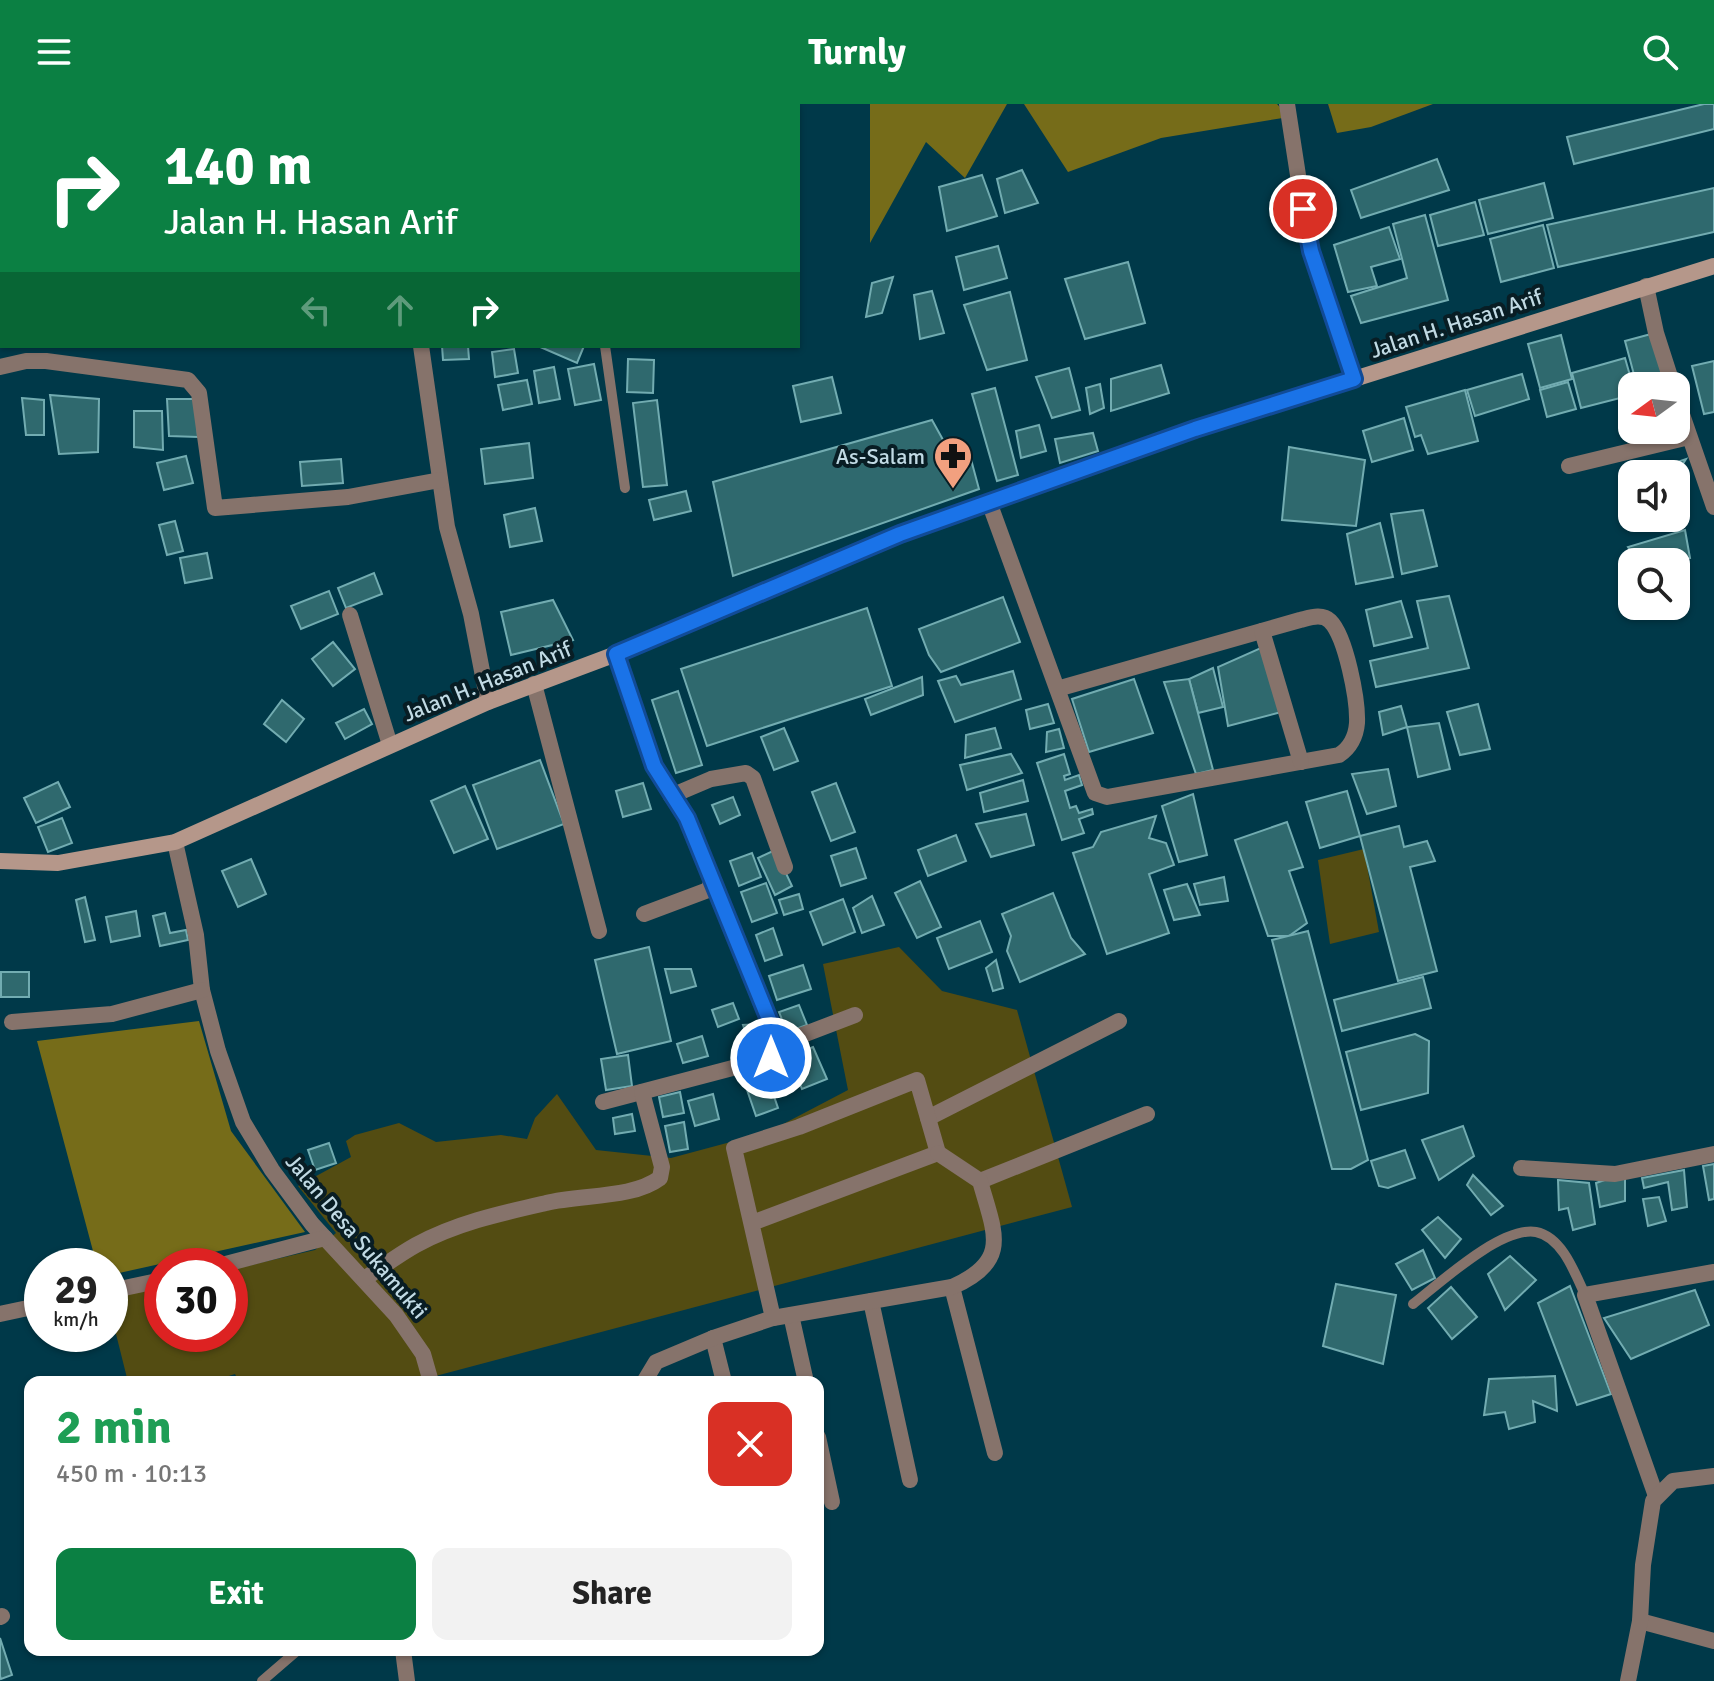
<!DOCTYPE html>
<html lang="en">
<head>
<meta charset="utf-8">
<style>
	body { margin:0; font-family:Signika,sans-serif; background:#f2f2f2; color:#222; height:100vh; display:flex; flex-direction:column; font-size:30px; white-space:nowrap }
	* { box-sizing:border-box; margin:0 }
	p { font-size:26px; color:#767676 }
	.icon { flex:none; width:44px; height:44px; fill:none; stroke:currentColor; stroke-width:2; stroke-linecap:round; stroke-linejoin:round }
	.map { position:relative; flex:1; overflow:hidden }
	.panel { position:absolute; left:24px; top:1272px; width:800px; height:280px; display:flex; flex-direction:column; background:#fff; border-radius:16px; box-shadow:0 2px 6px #0004 }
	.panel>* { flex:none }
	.top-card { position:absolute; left:0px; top:0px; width:800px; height:244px; box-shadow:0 2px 6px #0004; background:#0b8043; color:#fff; overflow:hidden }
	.needle { width:52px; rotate:255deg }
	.tools { position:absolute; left:1618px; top:268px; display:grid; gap:16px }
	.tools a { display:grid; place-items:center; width:72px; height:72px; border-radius:16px; background:#fff; box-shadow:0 2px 6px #0004; font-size:40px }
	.speed { position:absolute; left:24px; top:1144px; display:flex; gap:16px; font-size:40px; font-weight:700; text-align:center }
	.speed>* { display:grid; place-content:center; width:104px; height:104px; border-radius:50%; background:#fff; box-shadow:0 2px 6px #0004; line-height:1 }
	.speed small { font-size:20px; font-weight:400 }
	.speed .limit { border:12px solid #d22; background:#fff; color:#111 }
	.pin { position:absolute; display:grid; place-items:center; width:68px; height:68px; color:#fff; margin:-34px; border:4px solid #fff; border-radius:50%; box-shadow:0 2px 8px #0007 }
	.me { position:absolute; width:88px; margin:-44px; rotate:0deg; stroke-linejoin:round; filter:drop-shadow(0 0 6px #0008) }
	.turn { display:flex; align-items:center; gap:28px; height:168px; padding:0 32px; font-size:36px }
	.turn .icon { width:104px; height:104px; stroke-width:2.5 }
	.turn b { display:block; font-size:56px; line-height:68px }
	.lanes { display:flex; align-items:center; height:76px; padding:0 32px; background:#0003; justify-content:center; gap:40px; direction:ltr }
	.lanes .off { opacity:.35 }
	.round { display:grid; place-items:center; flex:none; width:84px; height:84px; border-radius:16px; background:#f2f2f2 }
	.summary { display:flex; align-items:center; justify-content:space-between; height:136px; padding:0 32px }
	h1 { font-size:48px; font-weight:700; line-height:60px; color:#1e9e55 }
	.cta { display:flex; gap:16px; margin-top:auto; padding:16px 32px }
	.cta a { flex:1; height:92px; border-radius:16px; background:#0b8043; color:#fff; font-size:32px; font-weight:700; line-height:92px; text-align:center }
	.cta a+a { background:#f2f2f2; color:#222 }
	header { display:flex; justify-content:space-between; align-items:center; height:104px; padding:0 32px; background:#0b8043; color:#fff; font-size:36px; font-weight:700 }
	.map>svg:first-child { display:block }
	.green { fill:#534c12 }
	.forest { fill:#766c19 }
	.building { fill:#2f696e; stroke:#72acb1; stroke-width:2 }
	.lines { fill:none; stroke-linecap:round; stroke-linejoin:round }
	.service { stroke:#86736b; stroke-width:10 }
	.minor { stroke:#86736b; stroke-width:16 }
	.secondary { stroke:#b5978a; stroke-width:16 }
	.route-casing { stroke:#114b97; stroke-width:20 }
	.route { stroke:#1a73e8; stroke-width:14 }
	.labels { text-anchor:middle; stroke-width:8; stroke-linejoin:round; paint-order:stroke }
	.street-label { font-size:22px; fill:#c1dae4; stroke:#081d24 }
	.poi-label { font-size:22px; fill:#c1dae4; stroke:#081d24; text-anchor:end }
</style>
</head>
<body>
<header><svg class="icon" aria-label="menu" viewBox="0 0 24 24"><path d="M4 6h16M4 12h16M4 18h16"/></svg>Turnly<svg class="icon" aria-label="search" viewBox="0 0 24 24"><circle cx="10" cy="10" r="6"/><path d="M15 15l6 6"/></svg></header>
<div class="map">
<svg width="1714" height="1577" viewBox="0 0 1714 1577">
	<rect width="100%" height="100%" fill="#003949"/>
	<g class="green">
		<polygon points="1364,745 1379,828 1330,840 1318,756"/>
		<polygon points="899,843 942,887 1017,906 1072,1103 413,1278 239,1278 235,1270 210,1278 128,1278 110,1206 110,1194 162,1182 162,1230 230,1230 230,1166 315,1146 336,1129 298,1082 351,1053 346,1037 355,1031 399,1019 436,1038 501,1031 527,1035 535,1014 557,990 596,1046 671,1054 768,1028 848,986 823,860"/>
	</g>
	<g class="forest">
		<polygon points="870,0 1007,0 965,74 926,38 870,139"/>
		<polygon points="1024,0 1277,0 1289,13 1161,34 1068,68"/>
		<polygon points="1328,0 1433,0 1371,23 1337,29"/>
		<polygon points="199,917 231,1027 305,1128 110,1171 110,1162 97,1162 37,937"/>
	</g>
	<g class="building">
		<polygon points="1704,0 1714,0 1714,25 1574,60 1567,33"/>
		<polygon points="1437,55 1449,86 1361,114 1351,86"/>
		<polygon points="1022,66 1038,99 1005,109 997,75"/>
		<polygon points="982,71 997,112 947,127 939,83"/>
		<polygon points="1544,79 1553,114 1488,130 1479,96"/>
		<polygon points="1714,84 1714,128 1558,163 1547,121"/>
		<polygon points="1475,98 1484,131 1438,142 1430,111"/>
		<polygon points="1425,111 1448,196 1361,219 1351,192 1407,174 1393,120"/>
		<polygon points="1543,121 1554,164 1501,178 1490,135"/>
		<polygon points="1389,123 1400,155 1371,163 1377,182 1348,188 1334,141"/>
		<polygon points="998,142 1007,174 964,186 956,153"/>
		<polygon points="1128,158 1145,219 1085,235 1065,175"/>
		<polygon points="893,173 882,209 866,213 872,179"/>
		<polygon points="932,187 944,229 920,235 914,191"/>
		<polygon points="1010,188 1027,256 987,266 964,201"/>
		<polygon points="1651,230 1665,280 1637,282 1625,237"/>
		<polygon points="1561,231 1572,275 1540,284 1528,240"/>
		<polygon points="442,242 468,242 469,255 443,256"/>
		<polygon points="538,242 584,242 577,259"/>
		<polygon points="514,245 518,269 495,273 492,248"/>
		<polygon points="1625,254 1633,282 1632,291 1581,304 1572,269"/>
		<polygon points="628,255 654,256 653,289 627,288"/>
		<polygon points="1714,257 1714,308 1704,310 1692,262"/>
		<polygon points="594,260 601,296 575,301 568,265"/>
		<polygon points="1161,261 1169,289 1111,307 1111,275"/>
		<polygon points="554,263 560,295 539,299 534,267"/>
		<polygon points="1069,264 1080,306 1052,314 1036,273"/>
		<polygon points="1522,270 1529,295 1475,312 1467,286"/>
		<polygon points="832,273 841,309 801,318 793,282"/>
		<polygon points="527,276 532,300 503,306 498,281"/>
		<polygon points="1568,278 1576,305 1547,313 1540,286"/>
		<polygon points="1100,280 1104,304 1090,310 1086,284"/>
		<polygon points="995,284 1018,371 997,377 972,290"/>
		<polygon points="1465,286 1478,337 1428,350 1421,331 1415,333 1406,303"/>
		<polygon points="50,291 99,295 98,348 59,350"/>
		<polygon points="22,294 44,296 44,331 26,331"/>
		<polygon points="167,295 196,295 198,333 169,332"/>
		<polygon points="657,296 667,381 643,383 633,299"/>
		<polygon points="134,307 162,307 163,346 134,343"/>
		<polygon points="1404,314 1413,346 1372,358 1363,327"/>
		<polygon points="932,316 952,352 969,348 979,385 733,472 713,378"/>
		<polygon points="1039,321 1046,347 1021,354 1016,327"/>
		<polygon points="1093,329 1098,347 1060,359 1055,335"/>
		<polygon points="529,339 533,374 485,380 481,345"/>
		<polygon points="1289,343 1365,356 1356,422 1282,416"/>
		<polygon points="186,352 193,379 164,386 157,359"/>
		<polygon points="341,355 343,379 302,382 300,358"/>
		<polygon points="1686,355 1676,371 1642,370"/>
		<polygon points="686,387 691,407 654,416 649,396"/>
		<polygon points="535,404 542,437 510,443 504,411"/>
		<polygon points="1423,406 1437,462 1402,470 1391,410"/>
		<polygon points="1641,414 1669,414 1670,416 1645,425"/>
		<polygon points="175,417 183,447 167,451 159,421"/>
		<polygon points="1380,419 1393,473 1356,480 1347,430"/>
		<polygon points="1685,426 1690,454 1674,458 1638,458 1628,443"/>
		<polygon points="207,449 212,474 185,479 180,454"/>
		<polygon points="374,469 382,490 346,504 338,484"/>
		<polygon points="329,487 338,510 301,525 291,502"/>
		<polygon points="1449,492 1469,564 1376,583 1370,557 1428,544 1417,497"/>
		<polygon points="1003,493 1020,538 941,568 929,551 919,525"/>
		<polygon points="553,496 573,536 511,551 501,508"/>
		<polygon points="1401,497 1412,533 1374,542 1366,506"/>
		<polygon points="867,504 892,582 707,642 681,565"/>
		<polygon points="333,538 355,565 333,582 312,555"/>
		<polygon points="1263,543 1285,607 1228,622 1218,563"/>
		<polygon points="1213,564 1223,603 1198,609 1189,575"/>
		<polygon points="1013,567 1021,595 955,618 938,577 956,572 961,581"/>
		<polygon points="922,573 923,591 871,611 865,595"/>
		<polygon points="1134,575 1153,629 1089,648 1072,595"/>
		<polygon points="1189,575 1213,666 1196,670 1164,578"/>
		<polygon points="678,587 702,661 676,669 652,596"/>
		<polygon points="282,596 304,615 286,638 264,620"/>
		<polygon points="1048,600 1054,619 1030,625 1026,606"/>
		<polygon points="1478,600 1490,645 1460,651 1447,608"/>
		<polygon points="1401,602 1407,623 1383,631 1379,608"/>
		<polygon points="364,605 372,620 345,635 336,619"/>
		<polygon points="1439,619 1450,665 1418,673 1407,623"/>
		<polygon points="784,624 798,657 774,666 761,633"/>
		<polygon points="995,624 1001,644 965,654 966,631"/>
		<polygon points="1059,625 1064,644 1046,648 1047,628"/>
		<polygon points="1011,650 1022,669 967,686 960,661"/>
		<polygon points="1064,650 1070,670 1064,672 1065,676 1079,671 1082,681 1065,687 1070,704 1076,702 1079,709 1092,705 1093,710 1079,715 1084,729 1062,736 1037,659"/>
		<polygon points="540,656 564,720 497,745 473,681"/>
		<polygon points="1388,665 1396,702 1367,710 1352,670"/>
		<polygon points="1023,676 1028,697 984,708 980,689"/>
		<polygon points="58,678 70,703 36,719 24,694"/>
		<polygon points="643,679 651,705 623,713 616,687"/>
		<polygon points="836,679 855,728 831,737 812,688"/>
		<polygon points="465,682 488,735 454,749 431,697"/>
		<polygon points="1347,687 1360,732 1320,744 1306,698"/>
		<polygon points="1193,690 1207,751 1179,758 1162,702"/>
		<polygon points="733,693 740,711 720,720 712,701"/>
		<polygon points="1026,710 1034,741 991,753 976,720"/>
		<polygon points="1156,712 1149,734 1166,739 1174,761 1149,770 1169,829 1107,850 1073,749 1093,743 1101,728"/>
		<polygon points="62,714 72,739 48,748 38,723"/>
		<polygon points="1287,718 1303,763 1289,767 1307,819 1289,832 1268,832 1235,736"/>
		<polygon points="1399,722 1404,743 1427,737 1435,757 1410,763 1437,867 1398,877 1360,732"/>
		<polygon points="956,731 966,757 928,772 918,746"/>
		<polygon points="856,744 866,774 841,782 831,752"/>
		<polygon points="775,746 792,782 775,791 758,754"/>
		<polygon points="752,749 761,773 739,782 730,757"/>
		<polygon points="251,755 266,790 238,803 222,767"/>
		<polygon points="1224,773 1228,797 1200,801 1194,780"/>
		<polygon points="920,777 941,823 917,834 895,789"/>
		<polygon points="766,779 777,809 752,818 741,788"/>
		<polygon points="1187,780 1200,811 1174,816 1164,786"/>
		<polygon points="1053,789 1071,834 1085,850 1020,878 1007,847 1011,832 1002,810"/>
		<polygon points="799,790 803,805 784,811 779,796"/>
		<polygon points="872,792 884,821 862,829 853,804"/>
		<polygon points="85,793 95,836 85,838 76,796"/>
		<polygon points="843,795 855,828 823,841 810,808"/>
		<polygon points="136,807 140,832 111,838 106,813"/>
		<polygon points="165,809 170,829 186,826 188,836 160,842 153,812"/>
		<polygon points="980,817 992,848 949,865 937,834"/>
		<polygon points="773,824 782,851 765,857 756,831"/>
		<polygon points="1308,827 1368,1056 1351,1065 1332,1065 1272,836"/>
		<polygon points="649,843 671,937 617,950 595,856"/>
		<polygon points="996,856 1003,884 993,887 986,864"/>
		<polygon points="803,861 811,885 777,896 769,872"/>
		<polygon points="665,865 691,865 696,882 671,889"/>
		<rect x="1" y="868" width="28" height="25"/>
		<polygon points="1423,873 1431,904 1342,927 1334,896"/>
		<polygon points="733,899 739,915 718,923 712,906"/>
		<polygon points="799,901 807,921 787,928 779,908"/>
		<polygon points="760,920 768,940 751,946 743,921"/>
		<polygon points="1415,930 1429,937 1428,989 1361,1006 1346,948"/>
		<polygon points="702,932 708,952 683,959 677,940"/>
		<polygon points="813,943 827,975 802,985 789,952"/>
		<polygon points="628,951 632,982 606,986 601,955"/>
		<polygon points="766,969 778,1004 756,1012 744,977"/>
		<polygon points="680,988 684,1009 663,1013 659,993"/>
		<polygon points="713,990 719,1015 695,1022 688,997"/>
		<polygon points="632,1010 635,1027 615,1030 613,1014"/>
		<polygon points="684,1018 688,1045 670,1048 665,1022"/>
		<polygon points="1463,1022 1474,1052 1439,1076 1422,1036"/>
		<polygon points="329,1039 336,1059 315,1066 308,1046"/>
		<polygon points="1405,1046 1415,1074 1388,1084 1379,1082 1371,1057"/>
		<polygon points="1714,1060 1714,1095 1709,1096 1703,1062"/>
		<polygon points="1684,1066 1687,1103 1672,1106 1668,1078 1644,1084 1642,1074"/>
		<polygon points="1625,1069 1625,1097 1600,1103 1596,1079"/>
		<polygon points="1473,1071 1503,1102 1491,1111 1467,1081"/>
		<polygon points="1558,1076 1589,1079 1595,1120 1573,1126 1568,1104 1559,1106"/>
		<polygon points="1659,1093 1666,1117 1648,1122 1643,1095"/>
		<polygon points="1438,1113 1461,1135 1445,1154 1422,1126"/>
		<polygon points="1423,1146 1435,1174 1412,1186 1396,1160"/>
		<polygon points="1510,1152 1536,1176 1505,1206 1488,1170"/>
		<polygon points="1336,1180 1396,1191 1383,1260 1323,1242"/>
		<polygon points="1570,1182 1611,1290 1577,1301 1538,1199"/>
		<polygon points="1451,1183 1477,1213 1452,1235 1428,1204"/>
		<polygon points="1695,1186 1709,1221 1631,1255 1604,1214"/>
		<polygon points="1555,1272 1557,1307 1533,1297 1535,1318 1509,1325 1505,1308 1484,1311 1489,1275"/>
		<polygon points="0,1534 12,1571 1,1575 0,1572"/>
	</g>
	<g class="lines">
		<g class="service">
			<polyline points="605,242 625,384"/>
			<path d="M1413 1200C1440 1179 1501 1122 1536 1128 1562 1133 1575 1169 1585 1191"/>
			<polyline points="262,1577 298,1546"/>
		</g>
		<g class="minor">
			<polyline points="482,0 482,2"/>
			<polyline points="1287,0 1308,136 1354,275"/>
			<polyline points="1646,182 1656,229 1673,282"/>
			<polyline points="421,242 447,423 471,510 488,598"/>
			<polyline points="0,263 26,257 46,257 188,276 199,289 215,404 348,393 440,376"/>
			<polyline points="1676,293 1714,403"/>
			<polyline points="1569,362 1689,333"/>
			<path d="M989 398 1095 689 1107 693 1339 651C1350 644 1356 632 1357 619 1358 596 1346 533 1330 517 1322 509 1309 514 1300 516L1057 585"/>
			<polyline points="350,511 390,641"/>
			<polyline points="1262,527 1301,658"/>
			<polyline points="616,550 654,662 687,714 712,777 708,786 644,810"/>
			<polyline points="534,580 599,827"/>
			<polyline points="671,692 711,675 746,669 753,674 785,763"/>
			<polyline points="175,738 196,831 202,886 218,947 243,1018 272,1066 312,1120 396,1211 423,1250 431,1278"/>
			<polyline points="12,918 112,910 202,886"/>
			<polyline points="779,940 855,911"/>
			<polyline points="603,998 771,954 778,948 779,940 712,772"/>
			<polyline points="928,1014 1119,917"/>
			<polyline points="1521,1064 1615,1070 1714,1050"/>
			<polyline points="980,1077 1147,1010"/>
			<polyline points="752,1119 938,1049 917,976 799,1023 734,1044 773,1214"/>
			<polyline points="218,1162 325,1134"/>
			<path d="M364 1175C381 1164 398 1151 416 1141 456 1119 502 1109 546 1099 581 1090 632 1095 660 1074L662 1063 642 988"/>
			<polyline points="952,1183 995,1349"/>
			<polyline points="110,1187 162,1176"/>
			<polyline points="871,1197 910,1376"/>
			<polyline points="0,1210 42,1201"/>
			<polyline points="791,1211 806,1278"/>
			<polyline points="713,1234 724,1278"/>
			<path d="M644 1278 656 1258 713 1234 773 1214 952 1183C1012 1157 994 1128 980 1077L938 1049"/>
			<polyline points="818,1333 832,1398"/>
			<polyline points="1656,1392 1585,1191 1714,1168"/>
			<polyline points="0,1513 2,1512"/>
			<polyline points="1640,1517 1714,1537"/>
			<polyline points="403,1546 407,1577"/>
			<polyline points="1628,1577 1640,1517 1643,1461 1653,1397 1673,1377 1714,1372"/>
		</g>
		<polyline class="secondary" points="0,757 58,759 175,738 488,598 616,550 900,430 1195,325 1714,162"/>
	</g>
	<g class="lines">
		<defs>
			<polyline id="route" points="771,954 778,948 779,940 687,714 654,662 616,550 900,430 1195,325 1354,275 1311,147 1303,105"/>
		</defs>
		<use href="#route" class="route-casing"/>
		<use href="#route" class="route"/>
	</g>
	<defs>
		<symbol id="pharmacy-pin" viewBox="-11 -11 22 30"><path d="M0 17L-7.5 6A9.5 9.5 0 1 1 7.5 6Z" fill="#f2a07f" stroke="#081d24"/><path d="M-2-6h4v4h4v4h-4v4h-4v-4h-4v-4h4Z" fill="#111"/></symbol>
	</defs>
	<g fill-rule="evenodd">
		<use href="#pharmacy-pin" x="931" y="330" width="44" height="60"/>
	</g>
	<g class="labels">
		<g class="street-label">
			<text transform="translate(1456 219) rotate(-18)" y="8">Jalan H. Hasan Arif</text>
			<text transform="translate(487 577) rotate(-22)" y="8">Jalan H. Hasan Arif</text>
			<text transform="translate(357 1132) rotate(50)" y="8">Jalan Desa Sukamukti</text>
		</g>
		<g class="poi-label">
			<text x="925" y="360">As-Salam</text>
		</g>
	</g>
</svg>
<div class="tools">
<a><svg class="needle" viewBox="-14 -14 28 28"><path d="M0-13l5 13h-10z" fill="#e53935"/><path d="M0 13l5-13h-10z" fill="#767676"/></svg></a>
<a><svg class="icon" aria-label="sound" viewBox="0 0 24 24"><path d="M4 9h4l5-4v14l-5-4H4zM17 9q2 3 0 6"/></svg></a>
<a><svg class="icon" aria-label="search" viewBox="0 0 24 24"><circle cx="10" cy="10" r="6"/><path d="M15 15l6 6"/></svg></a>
</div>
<div class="speed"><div>29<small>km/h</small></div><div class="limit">30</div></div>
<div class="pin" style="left:1303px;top:105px;background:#d93025"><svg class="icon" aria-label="arrive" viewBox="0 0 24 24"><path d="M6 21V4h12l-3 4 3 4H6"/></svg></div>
<svg class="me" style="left:771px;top:954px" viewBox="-20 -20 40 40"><circle r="17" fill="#1a73e8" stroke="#fff" stroke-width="3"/><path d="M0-11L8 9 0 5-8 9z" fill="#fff"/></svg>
<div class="top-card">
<div class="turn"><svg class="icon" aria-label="right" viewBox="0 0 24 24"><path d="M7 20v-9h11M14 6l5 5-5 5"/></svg><div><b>140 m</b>Jalan H. Hasan Arif</div></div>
<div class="lanes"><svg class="icon off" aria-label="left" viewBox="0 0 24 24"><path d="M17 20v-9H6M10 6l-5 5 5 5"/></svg><svg class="icon off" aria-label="ahead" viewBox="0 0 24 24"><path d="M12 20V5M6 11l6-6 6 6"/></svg><svg class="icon" aria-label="right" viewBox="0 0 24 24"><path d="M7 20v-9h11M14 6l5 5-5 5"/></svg></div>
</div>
<section class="panel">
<div class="summary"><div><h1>2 min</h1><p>450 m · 10:13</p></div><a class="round" style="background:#d93025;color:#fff"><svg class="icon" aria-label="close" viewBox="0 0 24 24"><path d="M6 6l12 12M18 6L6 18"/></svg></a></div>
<div class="cta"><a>Exit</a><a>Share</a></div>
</section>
</div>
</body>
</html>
